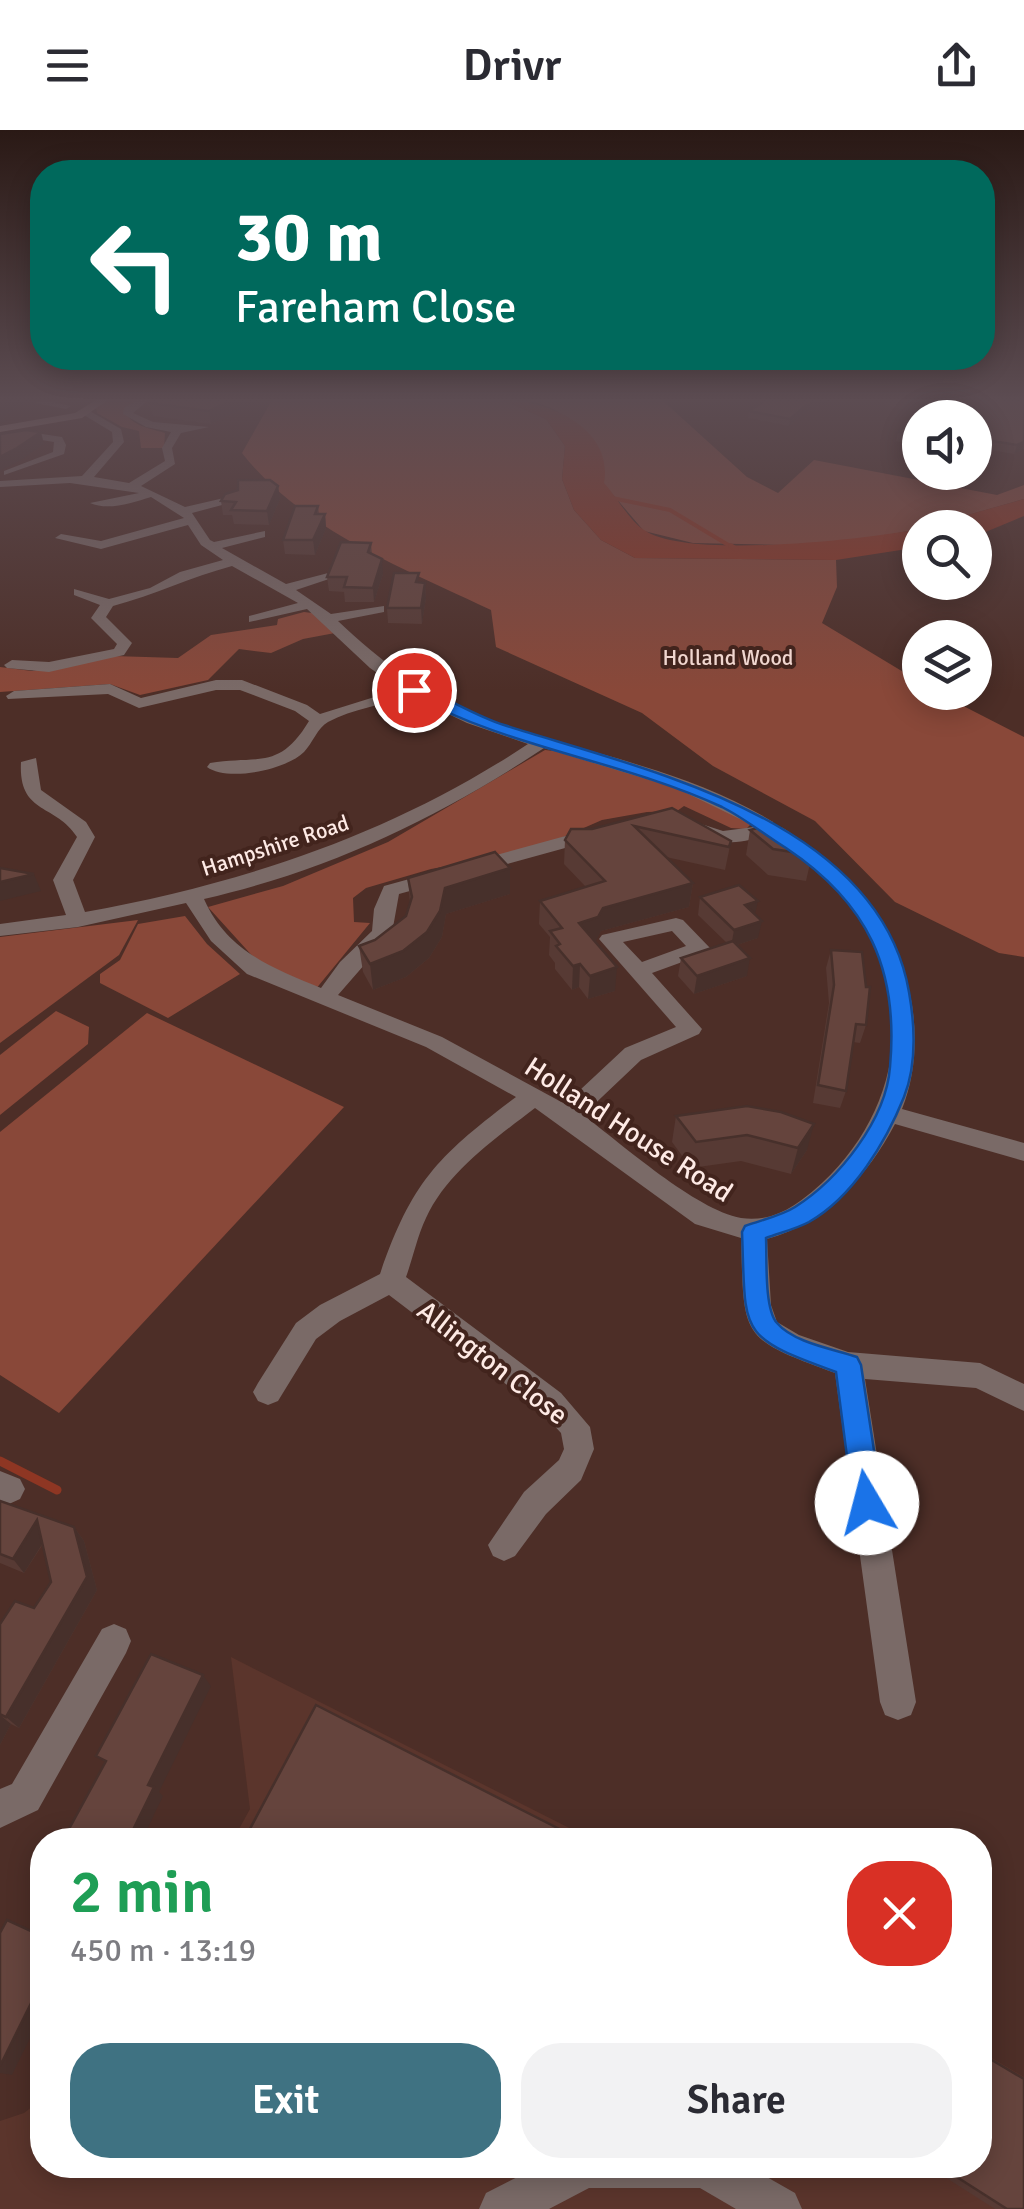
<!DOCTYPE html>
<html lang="en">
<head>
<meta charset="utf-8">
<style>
	body { margin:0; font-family:Signika,sans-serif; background:#f2f2f3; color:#2b2b33; height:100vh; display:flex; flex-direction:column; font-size:38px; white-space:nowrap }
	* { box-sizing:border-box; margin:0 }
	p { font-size:32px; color:#7c7c81 }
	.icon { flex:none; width:55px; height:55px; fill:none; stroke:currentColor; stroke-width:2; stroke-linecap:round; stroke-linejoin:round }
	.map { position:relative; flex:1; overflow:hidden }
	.details { position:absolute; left:30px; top:1698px; width:962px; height:350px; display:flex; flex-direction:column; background:#fff; border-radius:40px; box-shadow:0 5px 25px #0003 }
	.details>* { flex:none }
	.top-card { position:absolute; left:30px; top:30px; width:965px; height:210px; border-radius:40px; box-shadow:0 5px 25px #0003; background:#00695c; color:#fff; overflow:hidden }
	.buttons { position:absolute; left:902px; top:270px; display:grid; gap:20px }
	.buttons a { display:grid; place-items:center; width:90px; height:90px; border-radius:50%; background:#fff; box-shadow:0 5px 25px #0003; font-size:50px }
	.pin { position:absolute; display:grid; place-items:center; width:85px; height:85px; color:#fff; margin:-42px; border:5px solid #fff; border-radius:50%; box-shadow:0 2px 10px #0007 }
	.me { position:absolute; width:110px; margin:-55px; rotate:352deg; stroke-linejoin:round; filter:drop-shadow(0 0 8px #0008) }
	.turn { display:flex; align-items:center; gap:35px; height:210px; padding:0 40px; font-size:45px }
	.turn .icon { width:130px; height:130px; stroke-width:2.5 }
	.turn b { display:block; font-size:70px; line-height:85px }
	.round { display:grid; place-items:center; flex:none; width:105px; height:105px; border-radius:40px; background:#f2f2f3 }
	.head { display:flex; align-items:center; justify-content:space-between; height:170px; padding:0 40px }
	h1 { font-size:60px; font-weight:600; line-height:75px; color:#1e9e55 }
	.cta { display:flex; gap:20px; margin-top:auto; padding:20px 40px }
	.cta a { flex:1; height:115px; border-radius:40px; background:#3f7282; color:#fff; font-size:40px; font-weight:600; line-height:115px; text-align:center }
	.cta a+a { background:#f2f2f3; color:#2b2b33 }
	header { display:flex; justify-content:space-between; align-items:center; height:130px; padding:0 40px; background:#fff; font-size:45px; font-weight:600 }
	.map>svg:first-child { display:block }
	.built { fill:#5b352c }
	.green { fill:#894839 }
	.water { fill:#8e3623 }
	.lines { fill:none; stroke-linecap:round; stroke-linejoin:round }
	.stream-far2 { stroke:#8e3623; stroke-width:4 }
	.stream-far1 { stroke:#8e3623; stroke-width:5 }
	.stream { stroke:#8e3623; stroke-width:9 }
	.minor { fill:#7a6a67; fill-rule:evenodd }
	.secondary { fill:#9f8680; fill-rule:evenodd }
	.wall { fill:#573a34 }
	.shaded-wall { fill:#47302b }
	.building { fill:#65443d; stroke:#47302b; stroke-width:2.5 }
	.route { fill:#1a73e8; stroke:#114b97; stroke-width:2.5 }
	.labels { text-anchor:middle; stroke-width:8; stroke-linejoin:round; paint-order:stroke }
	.far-park-label { font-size:22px; fill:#f0d6cf; stroke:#42241d }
	.far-street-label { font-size:22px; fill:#feeae5; stroke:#42241d }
	.street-label { font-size:28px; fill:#feeae5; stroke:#42241d }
</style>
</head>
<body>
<header><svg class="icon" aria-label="menu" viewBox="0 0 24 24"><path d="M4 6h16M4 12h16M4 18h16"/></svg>Drivr<svg class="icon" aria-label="share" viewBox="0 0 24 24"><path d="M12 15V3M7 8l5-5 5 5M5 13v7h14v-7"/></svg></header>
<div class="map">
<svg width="1024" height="2079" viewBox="0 0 1024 2079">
	<rect width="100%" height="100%" fill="#4d2e27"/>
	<g class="built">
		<polygon points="231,1527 593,1710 233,1710 250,1679"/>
		<polygon points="980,1921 1024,1947 1024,2079 0,2079 0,1991 24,1983 42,1969 42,2035 980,2035"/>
	</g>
	<g class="green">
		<path d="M106 270H139L124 280C131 296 149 298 165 303L164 318H141L139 301 122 297 97 283 96 278Z"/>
		<path d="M272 270H503L546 289 565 316 562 349 574 380 601 410 635 428 836 430 837 457 822 493 920 552V562L938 563 1024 607V827L999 823 895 772 815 691 713 636 642 583 496 517 491 480C405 439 302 400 242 323Z"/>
		<path d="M529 270H662L747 347 778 363 814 330 997 365 1024 355V369L919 399 860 410 781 415 693 413 644 401 603 353C612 308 565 281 529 270Z"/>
		<polygon points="304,482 312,483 335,503 303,509 271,523 239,519 208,550 140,565 110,554 0,562 0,537 32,541 113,526 178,528 211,505 277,495 278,489"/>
		<path d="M545 620C601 625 701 666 752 693L746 699 731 698 684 676 677 681 647 682 602 690 531 721 431 739 366 758 353 768 354 792 370 793 315 860 257 831 208 777 283 756 388 712Z"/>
		<polygon points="185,786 207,814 240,844 168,888 100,853 100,844 120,830 138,794"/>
		<polygon points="138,790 119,825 0,913 0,807"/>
		<polygon points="56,881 89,897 88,914 0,985 0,925"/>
		<polygon points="147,883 344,977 59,1283 0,1245 0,1002"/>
	</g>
	<g class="water">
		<path d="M503 270C547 270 614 298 604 353 616 366 629 390 644 400 687 430 866 409 920 399V417L836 430 635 428 601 410 574 380 562 349 565 316 546 289Z"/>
		<polygon points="1024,369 1024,386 976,406 975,398 925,397"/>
	</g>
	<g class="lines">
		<polyline class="stream-far2" points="612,368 670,380 735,419"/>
		<polyline class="stream-far1" points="731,416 736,419"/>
		<polyline class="stream" points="0,1331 57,1360"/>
		<g class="minor">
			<polygon points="43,270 71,276 66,279 35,273"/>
			<path d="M137 270H149L133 283 153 292 209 297 181 303 172 318 175 334 141 356 185 377 237 365V371L192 383 210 410 214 412 265 401V407L222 418 286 454 332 442V448L296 460 331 484 384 476V482L338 491C381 532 421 561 475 584 529 607 586 618 642 636 749 668 869 730 905 844 918 887 919 937 902 979L1024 1013V1031L895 994C868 1045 825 1094 767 1109L771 1175 777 1192 799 1205 848 1222 980 1233 1024 1254V1281L976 1258 865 1249 916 1572 911 1585 898 1590 885 1585 880 1572 835 1243C739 1208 744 1208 741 1108L695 1094 535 978C496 1008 447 1042 426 1088 417 1107 413 1128 406 1147L561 1263 590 1297 594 1319 581 1350 546 1384 515 1426 504 1431 493 1426 488 1415 524 1362 559 1330 564 1319 561 1303 541 1281 389 1165 340 1191 316 1209 278 1271 268 1275 258 1271 253 1262 258 1253 296 1193 320 1175 380 1144C412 1051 438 1026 516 967L426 917 247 844 211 811 186 773 78 797 0 806V794L66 785 53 750 77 707C55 673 18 685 21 632L36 628 41 660 86 692 95 707 73 750 85 782C245 753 392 704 528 614L467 593 411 566C385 574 352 579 328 592 318 597 312 614 304 622 286 640 227 652 207 637L210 633C258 625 279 641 309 591L295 581 240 560H216L139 578 108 564 8 569 6 566 14 561 110 554 141 568 216 550H242L307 575 320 584 400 559 370 538 307 479 249 492V486L298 473 232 436C191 447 154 465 113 476L106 487 132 513 124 525 49 542 7 538 4 535 12 530 49 532 114 519 117 514 91 488 100 475 74 465V459L109 469 150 458 180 442 223 430 201 415 188 395 101 419 55 408 61 404 101 411 184 388 151 367C132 373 108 381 90 373L139 363 70 353 0 357V351L82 346 113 312 112 302 84 285 88 280 121 299 124 312 94 347 129 353 165 331 162 318 171 302 146 297 123 284 124 278ZM544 618 676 658 746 692 754 697 723 701 695 692 686 698C708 718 740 714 767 705 796 724 825 745 848 773 920 862 902 979 822 1053 799 1074 774 1093 741 1088 696 1080 622 1014 583 985L641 930 699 904 702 899 652 843 707 823 710 818 683 790 676 788 602 805 599 809 676 897 625 918 565 974 442 907 338 865 392 803 399 764 605 707V699H591L384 756 374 779 372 801 340 832 321 858C272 838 227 821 204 769 327 741 439 688 544 618ZM672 801 686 816 642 832 623 812Z"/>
			<polygon points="29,302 62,307 66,315 64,324 4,345 4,341 53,322 54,312 29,308 0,314 0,308"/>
			<polygon points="0,1341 20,1349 25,1359 20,1369 9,1374 0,1371"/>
			<polygon points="114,1494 126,1499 131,1511 126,1523 38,1680 0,1698 0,1659 12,1654 102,1499"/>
			<polygon points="541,2035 746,2035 795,2063 802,2079 736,2079 700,2058 589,2058 549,2079 479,2079 486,2063"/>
		</g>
		<polygon class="secondary" points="96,270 108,270 82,288 0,302 0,296 75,283"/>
	</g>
	<g class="wall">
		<polygon points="147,270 257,270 257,272 211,294 153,286 150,276 148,276"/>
		<polygon points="764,270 832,270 803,284 789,296 748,288 749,281 766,271"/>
		<polygon points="885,270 1024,270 1024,319 1014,324 978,318 975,321 975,288 920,288 920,316 896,311 898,302 920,283 884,275"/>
		<polygon points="278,356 280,369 269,395 234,394 232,385 223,385 221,371"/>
		<polygon points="318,376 319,384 325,384 326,398 315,425 285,424 283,410"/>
		<polygon points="371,413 372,425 383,444 374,472 345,472 344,462 329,461 327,447"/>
		<polygon points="419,452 425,453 426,468 422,494 388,493 387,478"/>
		<polygon points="672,678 731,711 725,740 666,727 693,753 689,777 601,801 595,811 615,861 588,869 579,857 572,860 555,839 555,833 549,825 550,807 539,794 540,771 586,757 564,734 565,710 592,699"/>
		<polygon points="750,700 812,725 806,751 768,745 746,725"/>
		<polygon points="510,738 510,764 446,784 442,807 429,828 406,847 373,860 363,842 359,816 375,810 406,786 410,774 408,748"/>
		<polygon points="700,767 755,785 758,808 737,815 747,846 694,864 678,846 681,828 727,813 698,785"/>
		<polygon points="831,820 866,895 860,913 853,912 846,961 840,978 813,973 829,873 826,838"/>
		<polygon points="676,986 807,1020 791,1044 741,1031 691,1038 672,1012"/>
		<polygon points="0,1371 74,1397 84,1411 97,1460 19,1598 11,1594 0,1615 0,1494 34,1478 51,1452 43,1414 24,1443 0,1433"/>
		<polygon points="926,2035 980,2035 1024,2079 995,2079"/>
	</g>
	<g class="shaded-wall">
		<polygon points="8,270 31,270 4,286 6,291 0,294 0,274"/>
		<polygon points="232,270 257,270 257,272 211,294 209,281"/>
		<polygon points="818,270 832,270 803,284 789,296 790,289 804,277"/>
		<polygon points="41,302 44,314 21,330 0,341 0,327"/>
		<polygon points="1024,312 1023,320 1014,324 1017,315"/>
		<polygon points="278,356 280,369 269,395 267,381"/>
		<polygon points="325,384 326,398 315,425 313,410"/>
		<polygon points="382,429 383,444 374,472 373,458"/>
		<polygon points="425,453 426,468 422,494 421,478"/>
		<polygon points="510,738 510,764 446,784 442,807 429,828 406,847 373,860 370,834 445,758"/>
		<polygon points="34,744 41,761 0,771 0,752"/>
		<polygon points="693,753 689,777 601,801 596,811 578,816 579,793 603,778"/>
		<polygon points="758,771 754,789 745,775"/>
		<polygon points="762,791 758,808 731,817 734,800"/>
		<polygon points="750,828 747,846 694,864 697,846"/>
		<polygon points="580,834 579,857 572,860 573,836"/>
		<polygon points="617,837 615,861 588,869 590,846"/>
		<polygon points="814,994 807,1020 791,1044 798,1018"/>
		<polygon points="37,1390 48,1405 24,1443 13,1429"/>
		<polygon points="74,1397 84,1411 97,1460 19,1598 6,1587"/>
		<polygon points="203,1545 211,1556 159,1662 163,1666 142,1710 128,1710 148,1655"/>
		<polygon points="0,1585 11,1594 0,1615"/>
		<polygon points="42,1851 42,1884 12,1945 0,1943 0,1936"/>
	</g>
	<g class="building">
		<polygon points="157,270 232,270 209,281 150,273"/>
		<polygon points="766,270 818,270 804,277 790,289 749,281"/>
		<polygon points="901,270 1024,270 1024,312 1017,315 981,309 975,315 975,288 920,288 920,306 898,302 928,276"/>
		<polygon points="26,300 41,302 17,318 0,327 0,304"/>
		<polygon points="238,350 270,350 278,356 267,381 231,380 236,372 221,371 225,364 238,360"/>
		<polygon points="295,376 318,376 315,384 325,384 313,410 283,410"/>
		<polygon points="341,412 371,413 368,422 382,429 373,458 344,457 347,447 327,447"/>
		<polygon points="394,443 419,443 416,452 425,453 421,478 387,478"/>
		<polygon points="672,678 731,711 729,717 634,696 693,753 603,778 598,787 579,793 617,837 590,846 580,834 573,836 556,816 560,814 550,801 562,798 540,771 605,751 565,710 571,699 592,699"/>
		<polygon points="775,693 812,725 773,719 750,700"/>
		<polygon points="495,722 510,738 445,758 440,781 427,802 403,821 370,834 359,816 375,810 406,786 412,767 408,748"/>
		<polygon points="0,738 34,744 0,752"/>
		<polygon points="739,755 758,771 745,775 762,791 734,800 700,767"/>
		<polygon points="733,811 750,828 697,846 681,828"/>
		<polygon points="831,820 862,822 866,857 870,857 866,895 856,894 846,961 818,955 834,855"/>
		<polygon points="747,976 781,982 814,994 798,1018 747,1005 696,1012 676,986"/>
		<polygon points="0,1371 74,1397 87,1447 6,1587 0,1584 0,1494 15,1471 34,1478 51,1452 37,1390 13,1429 0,1424"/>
		<polygon points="151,1524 203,1545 148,1655 154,1657 128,1710 63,1710 106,1631 96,1626"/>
		<polygon points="316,1575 581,1710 244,1710"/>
		<polygon points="7,1790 42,1806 42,1851 0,1936 0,1803"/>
		<polygon points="980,1923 1024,1949 1024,2079 1007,2079 938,2035 980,2035"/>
	</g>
	<linearGradient id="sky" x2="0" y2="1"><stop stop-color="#2a1915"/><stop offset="0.48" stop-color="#5c4c52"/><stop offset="1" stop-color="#5c4c52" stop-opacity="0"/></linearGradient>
	<rect width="1024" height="561" fill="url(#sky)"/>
	<path class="route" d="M414 555C445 566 473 585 504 595 644 640 879 688 909 862 915 896 917 934 904 967 886 1012 853 1067 809 1092 796 1099 779 1103 766 1108 767 1127 764 1179 777 1193 794 1213 834 1219 857 1227L861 1235 882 1373 877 1383 867 1387 857 1383 853 1373 836 1242C736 1206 746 1204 742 1102L745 1096C761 1090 781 1086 795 1077 839 1049 886 990 890 937 899 839 868 773 786 718 765 705 744 688 722 677 621 630 506 618 409 563V557Z"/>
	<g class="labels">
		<g class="far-park-label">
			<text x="728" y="535">Holland Wood</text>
		</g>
		<g class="far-street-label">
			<text transform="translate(275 715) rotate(-18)" y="8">Hampshire Road</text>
		</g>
		<g class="street-label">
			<text transform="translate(629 999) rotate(33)" y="10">Holland House Road</text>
			<text transform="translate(493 1232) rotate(38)" y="10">Allington Close</text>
		</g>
	</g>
</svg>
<div class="buttons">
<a><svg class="icon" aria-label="sound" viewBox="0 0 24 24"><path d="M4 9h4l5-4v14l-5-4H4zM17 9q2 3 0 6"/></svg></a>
<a><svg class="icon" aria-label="search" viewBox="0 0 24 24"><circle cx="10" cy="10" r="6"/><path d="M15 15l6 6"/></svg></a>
<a><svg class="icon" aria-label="layers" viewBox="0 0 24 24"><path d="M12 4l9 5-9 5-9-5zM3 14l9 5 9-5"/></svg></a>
</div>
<div class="pin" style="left:414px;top:560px;background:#d93025"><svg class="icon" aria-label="arrive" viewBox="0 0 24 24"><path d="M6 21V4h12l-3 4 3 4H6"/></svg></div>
<svg class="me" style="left:867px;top:1373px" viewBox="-20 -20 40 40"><circle r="19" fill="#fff"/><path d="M0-13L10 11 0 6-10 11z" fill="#1a73e8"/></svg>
<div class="top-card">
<div class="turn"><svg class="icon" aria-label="left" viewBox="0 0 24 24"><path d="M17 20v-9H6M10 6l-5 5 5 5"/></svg><div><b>30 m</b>Fareham Close</div></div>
</div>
<section class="details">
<div class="head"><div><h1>2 min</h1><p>450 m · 13:19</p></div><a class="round" style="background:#d93025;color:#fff"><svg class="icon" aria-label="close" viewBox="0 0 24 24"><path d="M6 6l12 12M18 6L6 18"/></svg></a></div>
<div class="cta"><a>Exit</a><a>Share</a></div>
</section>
</div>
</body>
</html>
